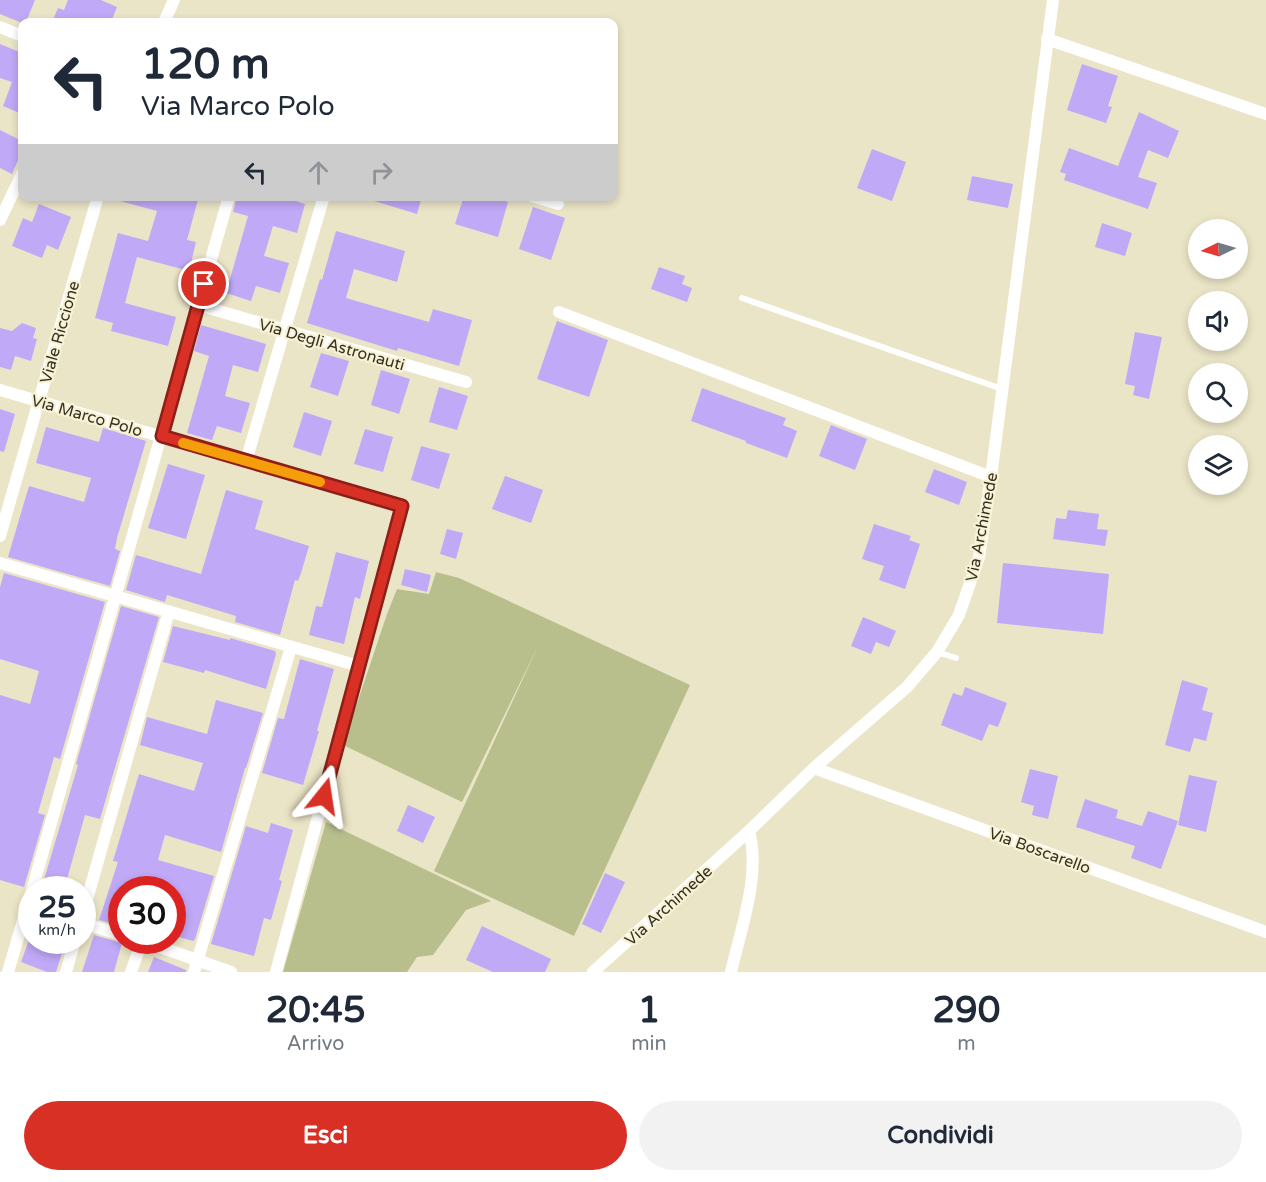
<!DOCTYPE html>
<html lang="it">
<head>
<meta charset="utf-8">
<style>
	body { margin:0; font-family:"Varela Round",sans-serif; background:#f2f2f3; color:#1f2937; height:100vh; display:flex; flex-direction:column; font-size:22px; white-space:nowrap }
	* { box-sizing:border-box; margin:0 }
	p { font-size:20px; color:#747a83 }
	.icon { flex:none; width:33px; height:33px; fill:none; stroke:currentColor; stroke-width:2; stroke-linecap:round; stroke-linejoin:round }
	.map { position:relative; height:972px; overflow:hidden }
	.sheet { display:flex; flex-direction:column; background:#fff; flex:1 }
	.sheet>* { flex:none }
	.banner { position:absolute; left:18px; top:18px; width:600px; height:183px; border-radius:12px; box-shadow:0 3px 9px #0003; background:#fff; color:#1f2937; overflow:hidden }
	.needle { width:39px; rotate:265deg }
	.buttons { position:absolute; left:1188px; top:219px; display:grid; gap:12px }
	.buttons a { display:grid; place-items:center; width:60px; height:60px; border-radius:50%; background:#fff; box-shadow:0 3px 9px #0003; font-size:30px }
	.speed { position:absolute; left:18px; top:876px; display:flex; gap:12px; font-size:30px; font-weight:700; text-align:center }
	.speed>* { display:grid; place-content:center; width:78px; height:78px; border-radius:50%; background:#fff; box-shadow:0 3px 9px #0003; line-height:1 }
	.speed small { font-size:15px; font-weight:400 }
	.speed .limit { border:9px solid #d22; background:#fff; color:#111 }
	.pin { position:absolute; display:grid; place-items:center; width:51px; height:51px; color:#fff; margin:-26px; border:3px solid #fff; border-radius:50%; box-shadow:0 2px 6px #0007 }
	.me { position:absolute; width:66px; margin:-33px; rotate:15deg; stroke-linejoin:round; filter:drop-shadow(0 0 4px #0008) }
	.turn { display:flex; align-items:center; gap:21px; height:126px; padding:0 24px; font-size:27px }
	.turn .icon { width:78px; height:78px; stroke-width:2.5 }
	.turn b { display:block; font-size:42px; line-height:51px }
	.lanes { display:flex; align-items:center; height:57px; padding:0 24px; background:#0003; justify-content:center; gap:30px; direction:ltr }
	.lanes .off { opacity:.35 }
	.eta { display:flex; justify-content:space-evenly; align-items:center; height:102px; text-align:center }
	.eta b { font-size:36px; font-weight:800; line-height:42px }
	.primary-button { display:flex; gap:12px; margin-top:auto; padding:12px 24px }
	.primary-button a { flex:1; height:69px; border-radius:36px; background:#d93025; color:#fff; font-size:24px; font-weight:800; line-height:69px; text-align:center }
	.primary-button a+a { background:#f2f2f3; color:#1f2937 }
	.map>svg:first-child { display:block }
	.green { fill:#b8bf8d }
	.building { fill:#c0a9f7 }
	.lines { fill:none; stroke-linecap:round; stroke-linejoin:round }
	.lane { stroke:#fff; stroke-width:6 }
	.street { stroke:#fff; stroke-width:12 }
	.route-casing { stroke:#8d1f18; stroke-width:15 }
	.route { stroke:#d93025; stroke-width:10 }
	.slow { stroke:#f59e0b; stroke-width:10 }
	.labels { text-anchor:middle; stroke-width:4.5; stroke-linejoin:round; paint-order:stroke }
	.street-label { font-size:16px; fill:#333125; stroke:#f8f2d4 }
</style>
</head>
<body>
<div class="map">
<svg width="1266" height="972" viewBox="0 0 1266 972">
	<rect width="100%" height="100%" fill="#ebe5c7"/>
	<g class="green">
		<polygon points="436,572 459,578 690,685 574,936 434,871 539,644 462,802 343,745 387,614 397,589 429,594"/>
		<polygon points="326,822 491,901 466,910 433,955 417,957 407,972 283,972"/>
	</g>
	<g class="building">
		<polygon points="0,0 35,0 26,22 22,23 0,14"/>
		<polygon points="68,0 101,0 117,7 111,22 52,22 58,8 64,10"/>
		<polygon points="0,44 22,53 22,114 3,106 12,82 0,78"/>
		<polygon points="1082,64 1118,76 1108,106 1112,107 1106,123 1067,110"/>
		<polygon points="1139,112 1179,131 1168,158 1148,150 1138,177 1157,183 1148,209 1064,180 1066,174 1060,172 1069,148 1118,166"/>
		<polygon points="0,130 22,141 22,151 12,174 0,168"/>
		<polygon points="872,149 906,162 892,201 857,188"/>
		<polygon points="972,176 1013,184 1008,208 967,200"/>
		<polygon points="120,196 199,196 187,240 196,242 189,271 137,257 125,303 176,317 168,346 111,331 113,323 95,318 118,233 148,241 157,211 120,201"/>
		<polygon points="237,196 280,196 305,204 297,233 273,226 264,256 289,263 280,293 256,286 251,301 226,293 248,216 233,212"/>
		<polygon points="371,196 422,196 417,214 371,200"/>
		<polygon points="464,196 490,196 508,202 498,237 455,224"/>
		<polygon points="39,204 71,217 58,250 47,245 42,258 12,246 23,218 32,222"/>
		<polygon points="533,207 565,218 551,260 519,249"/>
		<polygon points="1102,223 1132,233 1125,256 1095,247"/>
		<polygon points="336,231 405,251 397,282 354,269 346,298 429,322 433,309 472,320 459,366 398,348 397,351 307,323 320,279 322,280"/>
		<polygon points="659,267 685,276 682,284 692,288 687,302 651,289"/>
		<polygon points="557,321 608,340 589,397 537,379"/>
		<polygon points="22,323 36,328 33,338 37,339 31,361 15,356 11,370 0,367 0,328 12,331"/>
		<polygon points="201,325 266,344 258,372 233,365 225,396 250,403 241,433 217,426 212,440 187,433 209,356 194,351"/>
		<polygon points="1135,332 1162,337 1149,399 1133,395 1135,386 1125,384"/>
		<polygon points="321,353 349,361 338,396 310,387"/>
		<polygon points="381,370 410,379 399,414 371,405"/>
		<polygon points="439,387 468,396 457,430 429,422"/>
		<polygon points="702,388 786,418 783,425 797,431 787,458 746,443 746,441 691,421"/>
		<polygon points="0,409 15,414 4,452 0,451"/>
		<polygon points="304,412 332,421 321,456 293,447"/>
		<polygon points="831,425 867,439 855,470 819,456"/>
		<polygon points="46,427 99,442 103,428 146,441 117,538 115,549 120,551 110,586 8,557 29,486 84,502 91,478 36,463"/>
		<polygon points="365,429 393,437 383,472 354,464"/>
		<polygon points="421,446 450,454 439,489 411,480"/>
		<polygon points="168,464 205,475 186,539 148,528"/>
		<polygon points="934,469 967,482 959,505 925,492"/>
		<polygon points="505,476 543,490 531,523 492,509"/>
		<polygon points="226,490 263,501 255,529 309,546 301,573 298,581 295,580 280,635 235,622 236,616 167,595 165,602 126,590 136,555 201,574"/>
		<polygon points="1068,510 1099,514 1097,529 1108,530 1105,546 1053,539 1056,518 1066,519"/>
		<polygon points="874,524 911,536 909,540 920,544 905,589 879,580 884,566 862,559"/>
		<polygon points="447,529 463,533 456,559 440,554"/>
		<polygon points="336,552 369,561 360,599 355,597 344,644 309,635 316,606 322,607"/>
		<polygon points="1003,563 1109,574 1103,634 997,623"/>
		<polygon points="405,569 431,575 427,592 401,585"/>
		<polygon points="4,573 105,602 60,759 54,757 38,813 45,815 24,887 0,880 0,695 30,704 39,671 0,659 0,587"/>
		<polygon points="121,606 159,617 100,819 85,815 64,890 41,890 78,765 76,764"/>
		<polygon points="863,617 896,631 889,647 876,642 871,654 851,646"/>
		<polygon points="173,626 230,640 230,638 275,651 276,654 266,689 205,670 204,673 163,662"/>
		<polygon points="300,659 334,669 317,731 319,731 303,785 262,773 278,718 284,719"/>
		<polygon points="1182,680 1208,688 1202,710 1213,713 1206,741 1194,738 1190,752 1165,745"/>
		<polygon points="965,687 1007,703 998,727 989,724 982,741 941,725 953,693 962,696"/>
		<polygon points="216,700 263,713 246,768 245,768 221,852 165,835 158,860 214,876 195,939 193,941 172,935 172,890 122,890 122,926 99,920 118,862 113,861 139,774 194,791 203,763 140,745 147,717 207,734"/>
		<polygon points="1030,769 1058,776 1048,819 1032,815 1034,806 1021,802"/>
		<polygon points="1189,775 1217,781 1206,832 1178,825"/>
		<polygon points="1085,799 1118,810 1116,818 1142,826 1148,811 1178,821 1161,869 1131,858 1135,846 1076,827"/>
		<polygon points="408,805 435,817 423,843 397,831"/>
		<polygon points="271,823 293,830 279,880 282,881 271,920 264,918 254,956 211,944 246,826 268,833"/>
		<polygon points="605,873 625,882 601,933 582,924"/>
		<polygon points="482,926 551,959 545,972 493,972 466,960"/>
		<polygon points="94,935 122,943 114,972 82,972"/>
		<polygon points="29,940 66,940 56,972 47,972 21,962"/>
		<polygon points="154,957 186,970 186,972 148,972"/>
	</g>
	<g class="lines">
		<g class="lane">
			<polyline points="742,298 1002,389"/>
			<polyline points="937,652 956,658"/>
		</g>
		<g class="street">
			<polyline points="164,22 174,0"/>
			<polyline points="0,27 22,36"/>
			<polyline points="1047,39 1266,114"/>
			<polyline points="532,196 558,204"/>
			<polyline points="0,220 22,174"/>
			<polyline points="198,305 466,382"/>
			<polyline points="559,312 991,477"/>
			<polyline points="0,390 402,506 276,972"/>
			<polyline points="246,461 324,196"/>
			<polyline points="0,536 98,196"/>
			<polyline points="0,563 359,666"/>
			<polyline points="814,768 1266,932"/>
			<polyline points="32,890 229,196"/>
			<polyline points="82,917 169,611"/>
			<polyline points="82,923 122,935"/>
			<polyline points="140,940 231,972"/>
			<polyline points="8,972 32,890"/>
			<polyline points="66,972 75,940"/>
			<polyline points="131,972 142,941"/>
			<polyline points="194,972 291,647"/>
			<polyline points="593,972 749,831 814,768 907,687 937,652 959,615 979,557 991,477 1053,0"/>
			<path d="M731 972C741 928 761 875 749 831"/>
		</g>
	</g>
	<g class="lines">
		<defs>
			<polyline id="route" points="204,284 162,436 402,506 324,796"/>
		</defs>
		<use href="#route" class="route-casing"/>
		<use href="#route" class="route"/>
		<polyline class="slow" points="183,443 320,482"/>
	</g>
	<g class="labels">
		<g class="street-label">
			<text transform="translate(59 332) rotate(-74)" y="6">Viale Riccione</text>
			<text transform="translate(332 344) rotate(16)" y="6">Via Degli Astronauti</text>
			<text transform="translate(87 415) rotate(16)" y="6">Via Marco Polo</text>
			<text transform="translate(981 527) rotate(-79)" y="6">Via Archimede</text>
			<text transform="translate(1040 850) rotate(20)" y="6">Via Boscarello</text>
			<text transform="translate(668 905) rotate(-42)" y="6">Via Archimede</text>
		</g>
	</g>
</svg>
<div class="buttons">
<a><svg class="needle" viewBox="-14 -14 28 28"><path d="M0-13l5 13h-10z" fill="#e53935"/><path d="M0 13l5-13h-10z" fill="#747a83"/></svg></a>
<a><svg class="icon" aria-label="sound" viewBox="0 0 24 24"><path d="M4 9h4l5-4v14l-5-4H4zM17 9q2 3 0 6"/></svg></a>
<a><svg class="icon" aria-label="search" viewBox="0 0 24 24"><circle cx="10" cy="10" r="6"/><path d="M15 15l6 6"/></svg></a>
<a><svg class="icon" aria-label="layers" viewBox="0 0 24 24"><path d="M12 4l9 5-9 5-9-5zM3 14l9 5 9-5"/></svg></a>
</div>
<div class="speed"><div>25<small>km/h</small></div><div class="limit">30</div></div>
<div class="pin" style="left:204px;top:284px;background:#d93025"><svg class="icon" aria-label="arrive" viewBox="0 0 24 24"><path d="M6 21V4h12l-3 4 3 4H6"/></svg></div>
<svg class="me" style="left:324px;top:796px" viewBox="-20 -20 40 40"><path d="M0-17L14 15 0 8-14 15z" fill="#d93025" stroke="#fff" stroke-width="4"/></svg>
<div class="banner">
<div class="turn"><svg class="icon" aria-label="left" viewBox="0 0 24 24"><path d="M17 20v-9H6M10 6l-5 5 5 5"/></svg><div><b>120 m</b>Via Marco Polo</div></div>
<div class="lanes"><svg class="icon" aria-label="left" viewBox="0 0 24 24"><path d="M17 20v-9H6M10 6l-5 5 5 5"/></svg><svg class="icon off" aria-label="ahead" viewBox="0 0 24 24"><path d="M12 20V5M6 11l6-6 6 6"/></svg><svg class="icon off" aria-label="right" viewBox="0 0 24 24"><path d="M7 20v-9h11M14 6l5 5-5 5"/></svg></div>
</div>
</div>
<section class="sheet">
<div class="eta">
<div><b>20:45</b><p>Arrivo</p></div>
<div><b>1</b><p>min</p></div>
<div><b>290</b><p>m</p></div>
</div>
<div class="primary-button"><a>Esci</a><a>Condividi</a></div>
</section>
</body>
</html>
